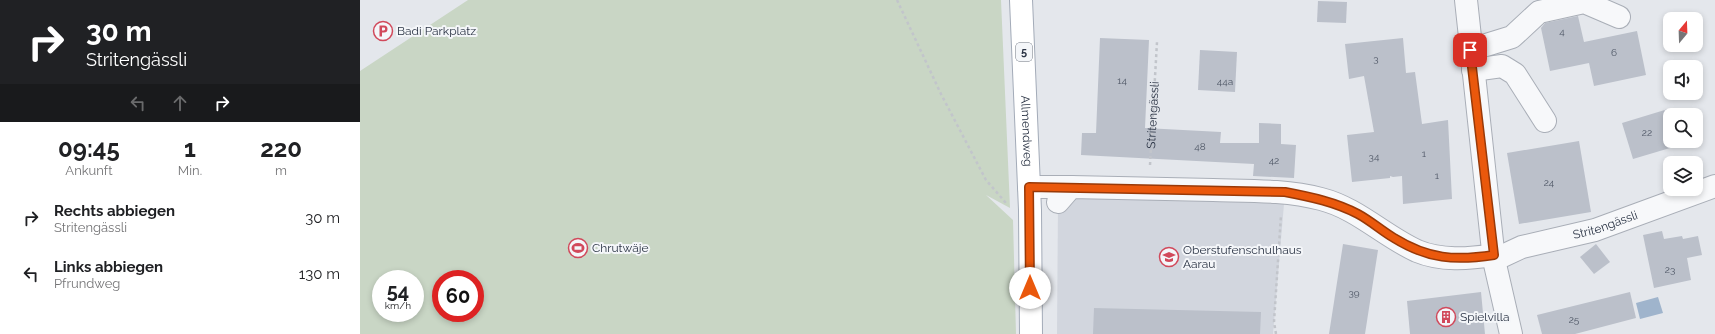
<!DOCTYPE html>
<html lang="de">
<head>
<meta charset="utf-8">
<style>
	body { margin:0; font-family:Raleway,sans-serif; background:#f6f6f6; color:#202124; height:100vh; display:flex; flex-direction:column; font-size:15px; white-space:nowrap }
	* { box-sizing:border-box; margin:0 }
	p { font-size:13px; color:#757577 }
	.icon { flex:none; width:22px; height:22px; fill:none; stroke:currentColor; stroke-width:2; stroke-linecap:round; stroke-linejoin:round }
	.map { position:relative; flex:1; overflow:hidden }
	.sheet { display:flex; flex-direction:column; background:#fff; width:360px }
	.sheet>* { flex:none }
	.hud { background:#202124; color:#fff; overflow:hidden }
	.needle { width:26px; rotate:19deg }
	.fabs { position:absolute; left:1303px; top:12px; display:grid; gap:8px }
	.fabs a { display:grid; place-items:center; width:40px; height:40px; border-radius:8px; background:#fff; box-shadow:0 2px 6px #0003; font-size:20px }
	.speed { position:absolute; left:12px; top:270px; display:flex; gap:8px; font-size:20px; font-weight:700; text-align:center }
	.speed>* { display:grid; place-content:center; width:52px; height:52px; border-radius:50%; background:#fff; box-shadow:0 2px 6px #0003; line-height:1 }
	.speed small { font-size:10px; font-weight:400 }
	.speed .limit { border:6px solid #d22; background:#fff; color:#111 }
	.pin { position:absolute; display:grid; place-items:center; width:34px; height:34px; color:#fff; margin:-17px; border-radius:8px; box-shadow:0 2px 6px #0006 }
	.me { position:absolute; width:44px; margin:-22px; rotate:0deg; stroke-linejoin:round; filter:drop-shadow(0 0 3px #0008) }
	.turn { display:flex; align-items:center; gap:14px; height:84px; padding:0 20px; font-size:18px }
	.turn .icon { width:52px; height:52px; stroke-width:2.5 }
	.turn b { display:block; font-size:28px; line-height:34px }
	.lanes { display:flex; align-items:center; height:38px; padding:0 20px; background:#0003; justify-content:center; gap:20px; direction:ltr }
	.lanes .off { opacity:.35 }
	.eta { display:flex; justify-content:space-evenly; align-items:center; height:68px; text-align:center }
	.eta b { font-size:24px; font-weight:700; line-height:28px }
	ul { padding:0; list-style:none }
	li { display:flex; align-items:center; gap:12px; height:56px; padding:0 20px }
	li div { flex:1 }
	li b { display:block; font-size:15px }
	li em { font-style:normal }
	main { display:flex; flex:1; min-height:0 }
	.map>svg:first-child { display:block }
	.built { fill:#d2d6de }
	.green { fill:#c9d6c5; fill-rule:evenodd }
	.water { fill:#9fb4cc }
	.building { fill:#bbc0ca }
	.lines { fill:none; stroke-linecap:round; stroke-linejoin:round }
	.minor-casing { stroke:#a9aeb7; stroke-width:24 }
	.major-casing { stroke:#a3abb8; stroke-width:24 }
	.path { stroke:#c2c5cb; stroke-width:2.5; stroke-dasharray:3 3; stroke-linecap:butt }
	.minor { stroke:#f7f8fa; stroke-width:22 }
	.major { stroke:#fff; stroke-width:22 }
	.route-casing { stroke:#983908; stroke-width:10 }
	.route { stroke:#ea580c; stroke-width:7 }
	.labels { text-anchor:middle; stroke-width:4; stroke-linejoin:round; paint-order:stroke }
	.number-label { font-size:10px; fill:#4f5766 }
	.shield { fill:#f4f6f9; stroke:#676e7b; stroke-width:1 }
	.shield-label { font-size:11px; font-weight:bold; fill:#2b3445 }
	.poi-label { font-size:12px; fill:#2b3445; stroke:#f4f6f9; text-anchor:start }
	.street-label { font-size:12px; fill:#2b3445; stroke:#f4f6f9 }
</style>
</head>
<body>
<main>
<section class="sheet">
<div class="hud">
<div class="turn"><svg class="icon" aria-label="right" viewBox="0 0 24 24"><path d="M7 20v-9h11M14 6l5 5-5 5"/></svg><div><b>30 m</b>Stritengässli</div></div>
<div class="lanes"><svg class="icon off" aria-label="left" viewBox="0 0 24 24"><path d="M17 20v-9H6M10 6l-5 5 5 5"/></svg><svg class="icon off" aria-label="ahead" viewBox="0 0 24 24"><path d="M12 20V5M6 11l6-6 6 6"/></svg><svg class="icon" aria-label="right" viewBox="0 0 24 24"><path d="M7 20v-9h11M14 6l5 5-5 5"/></svg></div>
</div>
<div class="eta">
<div><b>09:45</b><p>Ankunft</p></div>
<div><b>1</b><p>Min.</p></div>
<div><b>220</b><p>m</p></div>
</div>
<ul>
<li><svg class="icon" aria-label="right" viewBox="0 0 24 24"><path d="M7 20v-9h11M14 6l5 5-5 5"/></svg><div><b>Rechts abbiegen</b><p>Stritengässli</p></div><em>30 m</em></li>
<li><svg class="icon" aria-label="left" viewBox="0 0 24 24"><path d="M17 20v-9H6M10 6l-5 5 5 5"/></svg><div><b>Links abbiegen</b><p>Pfrundweg</p></div><em>130 m</em></li>
</ul>
</section>
<div class="map">
<svg width="1355" height="334" viewBox="0 0 1355 334">
	<rect width="100%" height="100%" fill="#e4e7ec"/>
	<polygon class="built" points="711,187 925,192 913,334 697,334 698,202"/>
	<path class="green" d="M108 0H641L650 208 626 195 653 220 656 334H0V71ZM21 279H55V313H21ZM81 279H115V313H81Z"/>
	<polygon class="water" points="1298,297 1303,313 1280,319 1276,303"/>
	<g class="building">
		<polygon points="958,1 987,2 986,23 957,22"/>
		<polygon points="1218,16 1224,42 1277,31 1286,75 1234,86 1229,63 1190,71 1181,28 1185,23"/>
		<polygon points="740,38 789,40 785,128 861,132 860,143 899,143 899,123 921,124 921,144 936,145 934,178 893,176 894,164 721,155 722,133 736,133"/>
		<polygon points="1043,38 1046,73 1055,72 1062,124 1088,120 1092,199 1043,204 1042,176 1033,177 1030,176 1030,178 992,182 987,135 1014,132 1004,76 989,79 985,44"/>
		<polygon points="840,50 877,52 875,92 838,90"/>
		<polygon points="1308,109 1310,115 1310,141 1318,141 1320,145 1273,159 1262,123"/>
		<polygon points="1219,141 1231,212 1159,224 1147,153"/>
		<polygon points="1302,231 1304,239 1322,236 1323,239 1338,236 1342,255 1327,258 1331,280 1294,288 1283,235"/>
		<polygon points="983,244 1018,250 1005,334 969,334"/>
		<polygon points="1236,244 1250,262 1234,274 1220,257"/>
		<polygon points="1121,292 1125,334 1050,334 1047,301"/>
		<polygon points="1270,292 1276,318 1215,334 1182,334 1177,315"/>
		<polygon points="734,308 901,312 900,334 733,334"/>
	</g>
	<g class="lines">
		<defs>
			<g id="minor">
				<polyline points="1106,0 1134,260 1151,334"/>
				<polyline points="1110,50 1152,37 1179,12 1224,2 1259,17"/>
				<polyline points="1113,70 1142,66 1155,74 1185,121"/>
				<polyline points="669,187 711,187"/>
				<path d="M698 202 711 187C758 188 806 189 853 190 890 191 926 190 961 199 997 208 1024 236 1057 251 1081 261 1108 259 1134 255"/>
				<path id="s2" d="M1134 260 1162 247 1235 230 1355 186"/>
			</g>
			<g id="major">
				<path id="s3" d="M661 0 670 210 671 334"/>
			</g>
		</defs>
		<use href="#minor" class="minor-casing"/>
		<use href="#major" class="major-casing"/>
		<g class="path">
			<polyline points="537,0 581,94 626,180 646,203"/>
			<path id="s1" d="M790 165 797 42"/>
			<polyline points="916,334 914,322 921,215"/>
		</g>
		<use href="#minor" class="minor"/>
		<use href="#major" class="major"/>
	</g>
	<g class="lines">
		<defs>
			<path id="route" d="M670 288 669 187 925 192C951 197 975 202 998 214 1011 221 1022 231 1034 238 1068 259 1095 261 1134 255L1110 50"/>
		</defs>
		<use href="#route" class="route-casing"/>
		<use href="#route" class="route"/>
	</g>
	<defs>
		<symbol id="parking-ring" viewBox="-11 -11 22 22"><circle r="9.5" fill="#f4f6f9" stroke="#d1495b" stroke-width="1.5"/><path d="M-3.5-5.5H1a3.5 3.5 0 0 1 0 7H-1V5.5H-3.5ZM-1-3.4V-.6H.8a1.4 1.4 0 0 0 0-2.8Z" fill="#d1495b"/></symbol>
		<symbol id="stadium-ring" viewBox="-11 -11 22 22"><circle r="9.5" fill="#f4f6f9" stroke="#d1495b" stroke-width="1.5"/><path d="M0-5a6.5 5 0 1 0 0 10a6.5 5 0 1 0 0-10ZM-3.5-1.8h7v3.6h-7Z" fill="#d1495b"/></symbol>
		<symbol id="school-ring" viewBox="-11 -11 22 22"><circle r="9.5" fill="#f4f6f9" stroke="#d1495b" stroke-width="1.5"/><path d="M0-5L7-2L0 1L-7-2ZM-4 1L0 2.5L4 1V4Q0 6-4 4Z" fill="#d1495b"/></symbol>
		<symbol id="building-ring" viewBox="-11 -11 22 22"><circle r="9.5" fill="#f4f6f9" stroke="#d1495b" stroke-width="1.5"/><path d="M-4-6H4V6H1V3H-1V6H-4ZM-2.5-4.3h1.7v1.8h-1.7ZM.8-4.3h1.7v1.8H.8ZM-2.5-1h1.7V.8h-1.7ZM.8-1h1.7V.8H.8Z" fill="#d1495b"/></symbol>
	</defs>
	<g fill-rule="evenodd">
		<use href="#parking-ring" x="12" y="20" width="22" height="22"/>
		<use href="#stadium-ring" x="207" y="237" width="22" height="22"/>
		<use href="#school-ring" x="798" y="246" width="22" height="22"/>
		<use href="#building-ring" x="1075" y="306" width="22" height="22"/>
	</g>
	<g class="labels">
		<g class="number-label">
			<text x="1202" y="35">4</text>
			<text x="1254" y="56">6</text>
			<text x="1016" y="62">3</text>
			<text x="762" y="84">14</text>
			<text x="865" y="85">44a</text>
			<text x="1287" y="136">22</text>
			<text x="840" y="150">48</text>
			<text x="1064" y="157">1</text>
			<text x="1014" y="160">34</text>
			<text x="914" y="164">42</text>
			<text x="1077" y="179">1</text>
			<text x="1189" y="186">24</text>
			<text x="1310" y="273">23</text>
			<text x="994" y="296">39</text>
			<text x="1214" y="323">25</text>
		</g>
		<rect class="shield" x="656" y="43" width="16" height="18" rx="3"/>
		<g class="shield-label">
			<text x="664" y="56">5</text>
		</g>
		<g class="poi-label">
			<text x="37" y="35">Badi Parkplatz</text>
			<text x="232" y="252">Chrutwäje</text>
			<text x="823" y="254">Oberstufenschulhaus<tspan x="823" dy="14">Aarau</tspan></text>
			<text x="1100" y="321">Spielvilla</text>
		</g>
		<g class="street-label">
			<text dy="4" stroke="none"><textPath href="#s1" startOffset="50">Stritengässli</textPath></text>
			<text dy="4" stroke="none"><textPath href="#s3" startOffset="131">Allmendweg</textPath></text>
			<text dy="4" stroke="none"><textPath href="#s2" startOffset="117">Stritengässli</textPath></text>
		</g>
	</g>
</svg>
<div class="fabs">
<a><svg class="needle" viewBox="-14 -14 28 28"><path d="M0-13l5 13h-10z" fill="#e53935"/><path d="M0 13l5-13h-10z" fill="#757577"/></svg></a>
<a><svg class="icon" aria-label="sound" viewBox="0 0 24 24"><path d="M4 9h4l5-4v14l-5-4H4zM17 9q2 3 0 6"/></svg></a>
<a><svg class="icon" aria-label="search" viewBox="0 0 24 24"><circle cx="10" cy="10" r="6"/><path d="M15 15l6 6"/></svg></a>
<a><svg class="icon" aria-label="layers" viewBox="0 0 24 24"><path d="M12 4l9 5-9 5-9-5zM3 14l9 5 9-5"/></svg></a>
</div>
<div class="speed"><div>54<small>km/h</small></div><div class="limit">60</div></div>
<div class="pin" style="left:1110px;top:50px;background:#d93025"><svg class="icon" aria-label="arrive" viewBox="0 0 24 24"><path d="M6 21V4h12l-3 4 3 4H6"/></svg></div>
<svg class="me" style="left:670px;top:288px" viewBox="-20 -20 40 40"><circle r="19" fill="#fff"/><path d="M0-13L10 11 0 6-10 11z" fill="#ea580c"/></svg>
</div>
</main>
</body>
</html>
